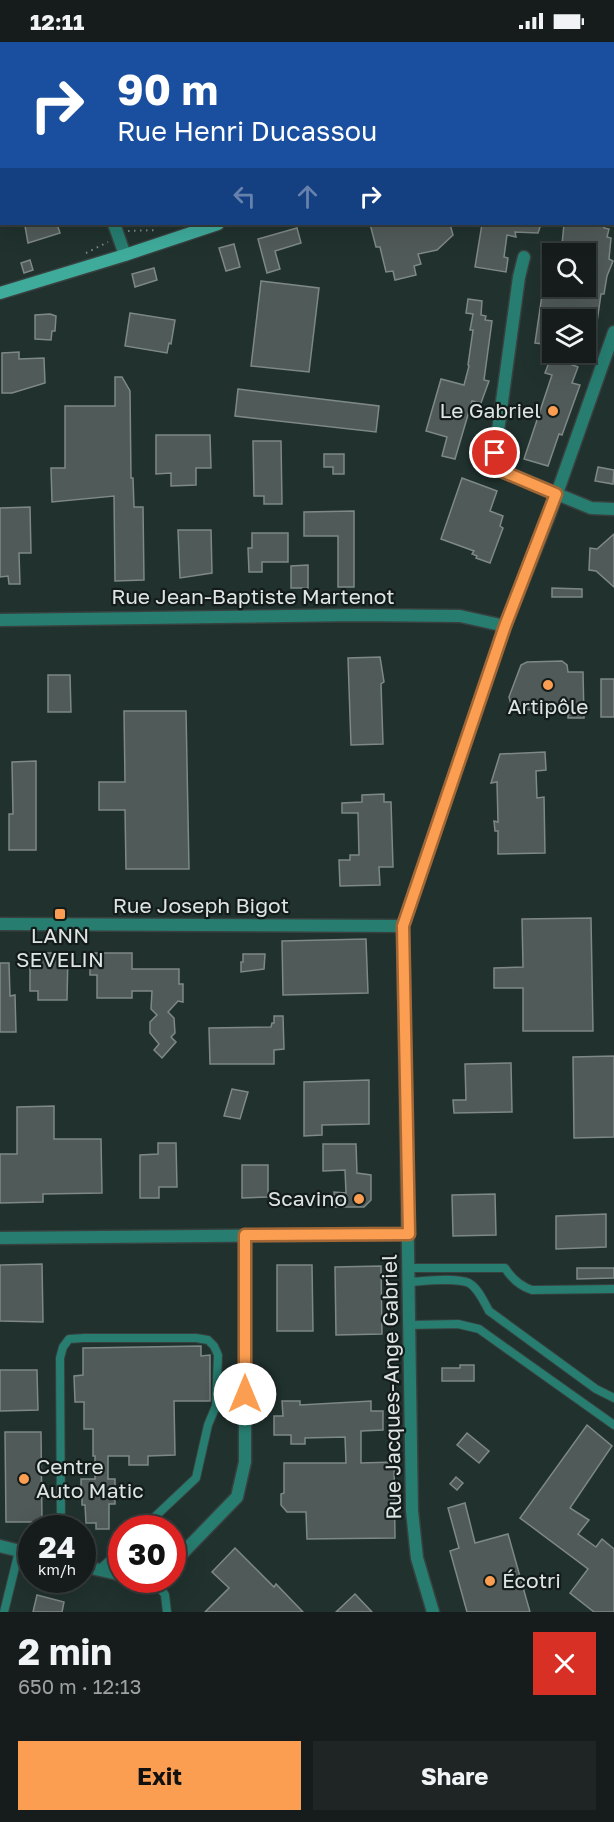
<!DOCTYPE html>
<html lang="en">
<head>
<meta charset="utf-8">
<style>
	body { margin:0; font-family:"Golos Text",sans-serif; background:#1f2524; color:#f1f3f6; height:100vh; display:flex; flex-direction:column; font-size:22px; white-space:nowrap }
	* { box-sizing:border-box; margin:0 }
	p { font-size:20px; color:#9ea1a3 }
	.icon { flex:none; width:33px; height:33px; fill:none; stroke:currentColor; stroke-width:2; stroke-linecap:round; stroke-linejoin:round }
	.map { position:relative; height:1570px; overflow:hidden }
	.side { display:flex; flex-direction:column; background:#161c1b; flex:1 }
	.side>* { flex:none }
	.top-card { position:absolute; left:0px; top:0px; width:615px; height:183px; box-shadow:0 6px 24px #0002,0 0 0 2px #353a3a; background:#1a4fa0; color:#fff; overflow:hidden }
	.buttons { position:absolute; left:542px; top:201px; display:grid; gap:12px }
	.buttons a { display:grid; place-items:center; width:54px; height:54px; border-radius:0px; background:#161c1b; box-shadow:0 6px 24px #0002,0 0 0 2px #353a3a; font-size:30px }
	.speed { position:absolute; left:18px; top:1473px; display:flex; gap:12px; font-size:30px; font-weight:700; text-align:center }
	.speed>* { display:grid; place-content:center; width:78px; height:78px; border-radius:50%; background:#161c1b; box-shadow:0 6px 24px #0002,0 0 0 2px #353a3a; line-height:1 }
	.speed small { font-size:15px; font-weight:400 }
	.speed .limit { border:9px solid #d22; background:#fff; color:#111 }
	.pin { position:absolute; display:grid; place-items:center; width:51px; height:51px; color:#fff; margin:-26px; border:3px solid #fff; border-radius:50%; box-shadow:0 2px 6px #0007 }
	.me { position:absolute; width:66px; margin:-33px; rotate:0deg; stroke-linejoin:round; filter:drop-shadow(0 0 4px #0008) }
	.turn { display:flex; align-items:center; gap:21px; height:126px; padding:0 18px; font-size:27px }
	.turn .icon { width:78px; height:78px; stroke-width:2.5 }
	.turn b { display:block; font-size:42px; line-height:51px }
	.lanes { display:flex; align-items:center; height:57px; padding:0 18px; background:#0003; justify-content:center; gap:30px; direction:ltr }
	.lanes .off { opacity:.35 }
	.round { display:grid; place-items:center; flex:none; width:63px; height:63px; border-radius:0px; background:#1f2524 }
	.overview { display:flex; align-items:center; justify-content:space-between; height:102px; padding:0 18px }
	h1 { font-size:36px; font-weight:700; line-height:45px }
	.primary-button { display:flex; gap:12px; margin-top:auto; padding:12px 18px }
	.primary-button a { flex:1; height:69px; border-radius:0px; background:#fb9e51; color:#111; font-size:24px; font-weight:700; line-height:69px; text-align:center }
	.primary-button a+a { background:#1f2524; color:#f1f3f6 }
	.status { display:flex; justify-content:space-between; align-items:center; height:42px; padding:0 30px; background:#161c1b; direction:ltr }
	.status svg { height:16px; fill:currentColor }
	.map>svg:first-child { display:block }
	.built { fill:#20312e; fill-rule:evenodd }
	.building { fill:#505a58; stroke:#7e8886; stroke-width:1.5 }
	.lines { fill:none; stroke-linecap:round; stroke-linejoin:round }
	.lane-casing { stroke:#38413f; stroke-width:10 }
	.street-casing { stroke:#38413f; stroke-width:15 }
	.secondary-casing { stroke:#38413f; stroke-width:15 }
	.path { stroke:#808886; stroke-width:2; stroke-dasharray:1.5 4.5; stroke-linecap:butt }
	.lane { stroke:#267d70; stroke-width:8 }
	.street { stroke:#267d70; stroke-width:12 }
	.secondary { stroke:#3fab9b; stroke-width:12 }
	.route-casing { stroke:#a36735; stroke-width:15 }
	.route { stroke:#fb9e51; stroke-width:10 }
	.poi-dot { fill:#fb9e51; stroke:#141c1a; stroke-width:2 }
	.labels { text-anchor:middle; stroke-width:4.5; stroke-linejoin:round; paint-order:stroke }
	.poi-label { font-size:21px; fill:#dee4e3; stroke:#141c1a; text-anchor:end }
	.street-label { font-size:21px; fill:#dee4e3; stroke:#141c1a }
</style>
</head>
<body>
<div class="status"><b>12:11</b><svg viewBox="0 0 49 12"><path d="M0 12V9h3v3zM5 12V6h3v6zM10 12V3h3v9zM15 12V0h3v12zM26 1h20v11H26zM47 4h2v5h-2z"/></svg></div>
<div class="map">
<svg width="614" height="1570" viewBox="0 0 614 1570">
	<rect width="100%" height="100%" fill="#1d2624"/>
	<path class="built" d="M0 0 322 1 2 2V182H614V93V1570H0ZM552 212H585V244H552ZM552 278H585V310H552ZM32 1486H82V1538H32ZM122 1486H172V1538H122Z"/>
	<g class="building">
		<polygon points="33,182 57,182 60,191 28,201 25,184"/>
		<polygon points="370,182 450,182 453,193 437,208 418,212 421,222 414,224 416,233 395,238 393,229 386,230 380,205 376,205"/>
		<polygon points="482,182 541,182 538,191 515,190 516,195 507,193 504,215 508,216 506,230 475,225"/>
		<polygon points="564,182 605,182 604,186 609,187 607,195 611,196 609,217 613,219 607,234 604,252 601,252 596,287 585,286 585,278 552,278 552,303 535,301 542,253 560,255 561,244 585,244 585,212 561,212"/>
		<polygon points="297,186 301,201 275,209 280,227 267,231 258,197"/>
		<polygon points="234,202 240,225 226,229 219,206"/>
		<polygon points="30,218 33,228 24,231 21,221"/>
		<polygon points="154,226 157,238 135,245 132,232"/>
		<polygon points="261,239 319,246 309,330 251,324"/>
		<polygon points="468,257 482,259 481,273 486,274 485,278 492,279 484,338 489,339 481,361 472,359 455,417 442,414 447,395 426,389 441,337 464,343 469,324 468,323 473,288 470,288 473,272 466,271"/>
		<polygon points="130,271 175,278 171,302 169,301 167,311 125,304"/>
		<polygon points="50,272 56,274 55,289 52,289 51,298 35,297 35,273"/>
		<polygon points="19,310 19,317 44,316 45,341 12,351 2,351 2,311"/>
		<polygon points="551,315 578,325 572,341 580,343 562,393 559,392 548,424 524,417 552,333 545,331"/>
		<polygon points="115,335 122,335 130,349 131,436 133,436 134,465 143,465 144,538 115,539 114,454 52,460 51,426 65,426 65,364 115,364"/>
		<polygon points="238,347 379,364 376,390 235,374"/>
		<polygon points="156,393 210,393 211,426 196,426 196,443 171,444 171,431 156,432"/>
		<polygon points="253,399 281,399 282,462 264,462 264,454 254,454"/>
		<polygon points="324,412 344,412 344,432 333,432 333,425 324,425"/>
		<polygon points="598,425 614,428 613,442 595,439"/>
		<polygon points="462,436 497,449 490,469 503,474 500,484 503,486 490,521 476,516 477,514 472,512 474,509 441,497"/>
		<polygon points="30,465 31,511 19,511 20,542 9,542 8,534 0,535 0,466"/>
		<polygon points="354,469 354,545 338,545 338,494 304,494 304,470"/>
		<polygon points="178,488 211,488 212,531 180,536"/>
		<polygon points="252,491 288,491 288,520 262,520 262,530 249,530 248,506 252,506"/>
		<polygon points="614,492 614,545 596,529 589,528 590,506 597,507"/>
		<polygon points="308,523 308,546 291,546 291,524"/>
		<polygon points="552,546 582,547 582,555 552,555"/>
		<polygon points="380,615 384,640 381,642 383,702 351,703 348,616"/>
		<polygon points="562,619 567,623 568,630 583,630 584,676 568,676 568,667 519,668 512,666 509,655 521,623 527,620"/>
		<polygon points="48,633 70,633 71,670 48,670"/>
		<rect x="601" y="637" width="13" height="38"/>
		<polygon points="124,669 186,669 189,827 126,827 125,768 99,768 99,740 125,740"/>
		<polygon points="545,710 546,728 536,729 537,756 544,755 545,811 498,812 498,789 495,789 494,779 498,780 497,740 491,741 500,712"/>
		<polygon points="36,719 36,808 9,808 9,772 13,772 12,720"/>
		<polygon points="384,752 384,760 391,760 393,825 379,825 380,843 340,844 339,818 350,818 350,813 359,813 358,771 342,771 342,761 362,760 362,753"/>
		<polygon points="591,876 593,989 523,989 523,946 494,946 494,926 523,925 522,877"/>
		<polygon points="366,897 368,951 283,953 282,899"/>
		<polygon points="30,911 68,911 67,958 38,958 38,949 30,949"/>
		<polygon points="90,911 132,911 132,927 179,927 179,942 183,942 183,960 178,959 168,970 174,976 175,991 171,995 176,1000 162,1016 154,1008 159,1002 150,991 150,980 157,973 151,967 152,949 132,949 132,956 97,956 97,933 90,933"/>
		<polygon points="243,912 265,912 264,927 241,930 241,920 243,920"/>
		<polygon points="0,921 9,921 10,954 15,953 16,990 0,990"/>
		<polygon points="274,974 283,974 284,1007 274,1008 274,1022 210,1022 209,986 271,985 272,981 274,981"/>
		<polygon points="614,1014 614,1095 574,1096 573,1015"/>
		<polygon points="511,1021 512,1070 454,1071 453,1058 466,1058 465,1022"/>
		<polygon points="369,1038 369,1082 322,1083 322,1093 304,1094 304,1040"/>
		<polygon points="232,1047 248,1050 240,1077 224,1074"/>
		<polygon points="54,1064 54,1097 101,1097 102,1151 43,1152 43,1160 0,1161 0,1112 17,1112 17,1065"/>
		<polygon points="158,1101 176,1101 177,1145 159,1145 159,1156 140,1156 140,1113 158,1112"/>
		<polygon points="323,1102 356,1102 357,1131 371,1133 371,1158 364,1165 334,1165 334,1150 346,1151 345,1128 323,1129"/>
		<polygon points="242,1123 268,1123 268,1155 242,1156"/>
		<polygon points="495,1152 496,1193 453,1194 452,1153"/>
		<polygon points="606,1172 606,1205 556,1207 556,1174"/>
		<polygon points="42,1222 43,1280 0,1279 0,1223"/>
		<polygon points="277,1223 312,1223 313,1289 277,1289"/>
		<polygon points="381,1224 382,1292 336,1293 335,1225"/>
		<polygon points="577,1226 614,1226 614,1236 577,1237"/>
		<polygon points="201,1304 201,1314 210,1313 210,1359 174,1359 175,1413 148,1414 148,1423 129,1423 129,1414 108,1414 108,1437 115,1437 115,1462 109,1462 109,1487 96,1487 96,1481 86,1481 85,1463 82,1463 82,1454 79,1455 79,1445 81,1445 81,1437 95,1437 95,1414 93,1414 93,1387 84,1387 84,1360 75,1360 74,1334 83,1333 83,1306"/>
		<polygon points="460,1323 474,1323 474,1339 442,1339 442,1326 460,1326"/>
		<polygon points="0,1328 37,1328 38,1368 0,1369"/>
		<polygon points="282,1359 300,1359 300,1363 371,1359 371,1369 383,1369 383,1388 361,1389 361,1421 394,1420 395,1496 307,1497 306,1470 287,1470 281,1463 281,1452 284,1451 284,1421 346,1421 345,1395 305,1396 305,1402 291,1402 291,1393 274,1393 274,1374 283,1374"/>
		<polygon points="587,1383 612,1404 570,1466 589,1478 578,1492 596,1505 602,1497 614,1507 614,1570 594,1570 570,1551 588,1527 520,1476"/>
		<polygon points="5,1390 41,1390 42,1480 6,1480"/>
		<polygon points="467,1391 489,1409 479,1421 457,1403"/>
		<polygon points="456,1435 463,1441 457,1448 450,1442"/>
		<polygon points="465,1461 475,1501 508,1492 530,1570 467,1570 450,1509 459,1506 448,1466"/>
		<polygon points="235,1506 274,1545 276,1542 303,1570 205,1570 229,1546 212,1530"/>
		<polygon points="355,1552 372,1570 336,1570"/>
		<polygon points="37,1553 64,1560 62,1570 33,1570"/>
	</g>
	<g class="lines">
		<defs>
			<g id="lane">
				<path d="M409 1226H505C512 1237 520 1244 532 1248L614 1247"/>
				<path d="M410 1240C424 1239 456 1235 469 1241 478 1246 484 1260 489 1269L596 1347 614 1356"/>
				<polyline points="410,1283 458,1282 479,1287 614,1383"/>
				<polyline points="61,1486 60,1316 63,1305 69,1297 84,1296 196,1296 208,1298 214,1304 218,1313 216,1364 208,1383 196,1436 143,1486"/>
				<polyline points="100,1527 122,1507"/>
				<polyline points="155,1538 165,1553 167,1570"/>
				<polyline points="4,1570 19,1509"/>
			</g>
			<g id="street">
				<polyline points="53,0 53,2"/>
				<polyline points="410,0 411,2"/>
				<polyline points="529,0 530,2"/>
				<polyline points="593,2 593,0"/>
				<polyline points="114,182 125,213"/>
				<polyline points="524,215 519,235 495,411 504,430 591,466 614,467"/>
				<polyline points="0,578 355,573 460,574 505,584"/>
				<polyline points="0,882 403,884"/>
				<polyline points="0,1196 409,1192"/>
				<polyline points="0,1504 32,1512"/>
				<polyline points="172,1522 237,1455 245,1420 245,1193"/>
				<polyline points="82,1524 122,1533"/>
				<polyline points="433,1570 417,1516 412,1469 403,884 505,584 549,474 614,290"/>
			</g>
			<polyline id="secondary" points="0,251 125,213 218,182"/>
		</defs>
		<use href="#lane" class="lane-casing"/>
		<use href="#street" class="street-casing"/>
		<use href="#secondary" class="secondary-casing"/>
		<g class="path">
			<polyline points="614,85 614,84"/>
			<polyline points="128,189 158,188"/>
			<polyline points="86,211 108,200"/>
		</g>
		<use href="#lane" class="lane"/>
		<use href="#street" class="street"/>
		<use href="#secondary" class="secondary"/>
	</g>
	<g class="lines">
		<defs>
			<polyline id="route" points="245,1352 245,1193 409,1192 403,884 505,584 556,452 504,430 495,411"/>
		</defs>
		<use href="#route" class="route-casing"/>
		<use href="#route" class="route"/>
	</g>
	<g class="poi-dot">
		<circle cx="553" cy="369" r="6"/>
		<circle cx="548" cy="643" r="6"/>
		<rect x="54" y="866" width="12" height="12" rx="3"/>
		<circle cx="359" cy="1157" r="6"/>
		<circle cx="24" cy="1437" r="6"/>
		<circle cx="490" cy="1539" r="6"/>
	</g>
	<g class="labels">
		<g class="poi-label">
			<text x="541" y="376">Le Gabriel</text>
			<text x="548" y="672" text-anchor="middle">Artipôle</text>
			<text x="60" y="901" text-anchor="middle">LANN<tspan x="60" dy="24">SEVELIN</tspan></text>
			<text x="347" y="1164">Scavino</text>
			<text x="36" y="1432" text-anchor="start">Centre<tspan x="36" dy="24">Auto Matic</tspan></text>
			<text x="502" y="1546" text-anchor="start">Écotri</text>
		</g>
		<g class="street-label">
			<text x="253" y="562">Rue Jean-Baptiste Martenot</text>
			<text x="201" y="871">Rue Joseph Bigot</text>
			<text transform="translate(392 1345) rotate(-91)" y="7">Rue Jacques-Ange Gabriel</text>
		</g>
	</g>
</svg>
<div class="buttons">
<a><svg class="icon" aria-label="search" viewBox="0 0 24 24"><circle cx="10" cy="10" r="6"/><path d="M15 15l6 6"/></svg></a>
<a><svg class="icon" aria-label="layers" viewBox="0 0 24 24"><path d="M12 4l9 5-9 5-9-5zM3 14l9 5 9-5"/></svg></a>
</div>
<div class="speed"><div>24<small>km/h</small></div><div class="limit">30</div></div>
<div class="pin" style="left:495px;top:411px;background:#d93025"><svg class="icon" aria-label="arrive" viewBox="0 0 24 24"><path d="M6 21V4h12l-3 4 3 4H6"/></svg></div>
<svg class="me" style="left:245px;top:1352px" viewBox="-20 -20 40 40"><circle r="19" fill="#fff"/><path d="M0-13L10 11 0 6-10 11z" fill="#fb9e51"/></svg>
<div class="top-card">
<div class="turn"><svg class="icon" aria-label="right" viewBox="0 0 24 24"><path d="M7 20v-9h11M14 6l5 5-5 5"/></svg><div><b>90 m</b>Rue Henri Ducassou</div></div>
<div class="lanes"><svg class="icon off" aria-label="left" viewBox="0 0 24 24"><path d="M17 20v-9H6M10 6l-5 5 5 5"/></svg><svg class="icon off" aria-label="ahead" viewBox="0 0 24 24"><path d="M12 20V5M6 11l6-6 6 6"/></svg><svg class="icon" aria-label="right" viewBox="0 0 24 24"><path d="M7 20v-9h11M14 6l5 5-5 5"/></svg></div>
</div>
</div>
<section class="side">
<div class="overview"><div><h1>2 min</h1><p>650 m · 12:13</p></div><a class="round" style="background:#d93025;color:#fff"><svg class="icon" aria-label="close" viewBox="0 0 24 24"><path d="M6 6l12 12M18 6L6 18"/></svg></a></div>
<div class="primary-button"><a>Exit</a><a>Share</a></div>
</section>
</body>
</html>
